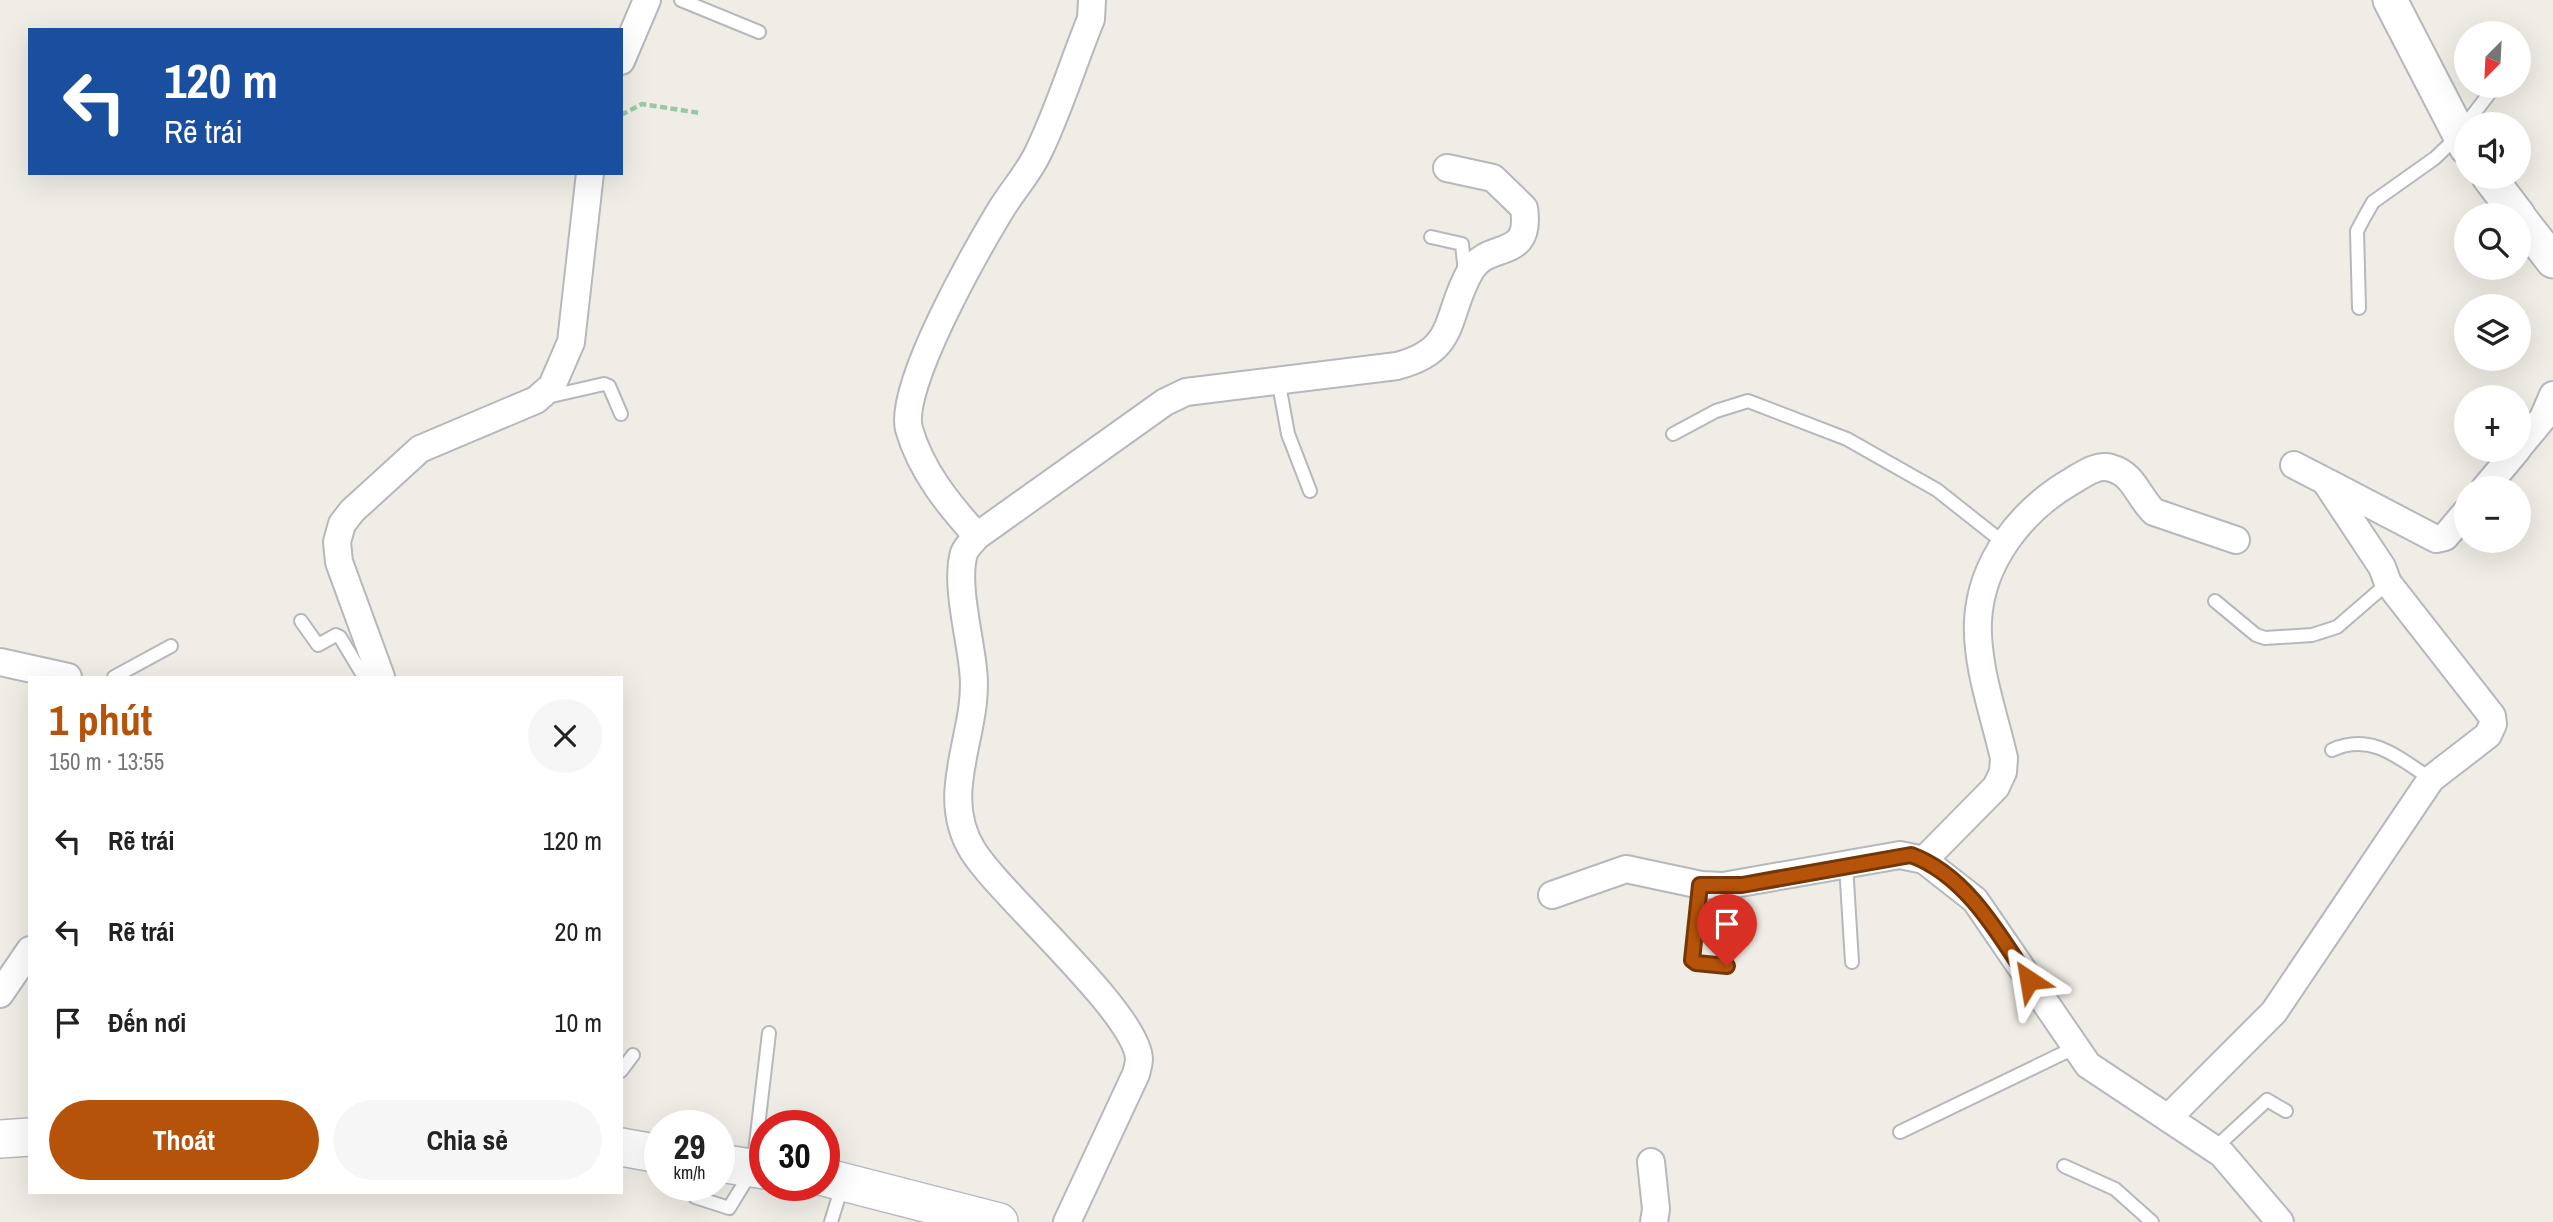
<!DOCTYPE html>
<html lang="vi">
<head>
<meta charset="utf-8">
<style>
	body { margin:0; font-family:"Archivo Narrow",sans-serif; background:#f6f6f6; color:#222; height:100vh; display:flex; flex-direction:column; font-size:26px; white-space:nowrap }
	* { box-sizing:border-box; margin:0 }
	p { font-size:23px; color:#767676 }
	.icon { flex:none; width:38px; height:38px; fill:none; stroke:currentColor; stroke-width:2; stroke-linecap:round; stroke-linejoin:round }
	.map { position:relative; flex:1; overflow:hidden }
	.panel { position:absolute; left:28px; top:676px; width:595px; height:518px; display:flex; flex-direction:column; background:#fff; border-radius:0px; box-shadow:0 7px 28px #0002 }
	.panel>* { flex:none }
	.top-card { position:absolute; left:28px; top:28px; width:595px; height:147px; border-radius:0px; box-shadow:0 7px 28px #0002; background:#1a4fa0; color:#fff; overflow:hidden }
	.needle { width:46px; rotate:204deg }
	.buttons { position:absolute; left:2454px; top:21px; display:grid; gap:14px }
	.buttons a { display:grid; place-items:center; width:77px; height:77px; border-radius:50%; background:#fff; box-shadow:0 7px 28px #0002; font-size:35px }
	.speed { position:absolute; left:644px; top:1110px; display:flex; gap:14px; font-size:35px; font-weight:700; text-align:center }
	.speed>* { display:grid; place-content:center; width:91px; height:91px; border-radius:50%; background:#fff; box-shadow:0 7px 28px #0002; line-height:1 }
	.speed small { font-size:18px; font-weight:400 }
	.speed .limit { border:10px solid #d22; background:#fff; color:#111 }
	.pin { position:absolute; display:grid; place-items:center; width:60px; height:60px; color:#fff; margin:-72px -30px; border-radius:50% 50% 50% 0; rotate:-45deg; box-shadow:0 0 7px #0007 }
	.pin .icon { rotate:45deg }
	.me { position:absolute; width:77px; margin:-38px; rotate:327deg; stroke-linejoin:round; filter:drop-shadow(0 0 5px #0008) }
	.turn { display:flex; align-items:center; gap:24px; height:147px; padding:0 21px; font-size:32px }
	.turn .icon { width:91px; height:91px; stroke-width:2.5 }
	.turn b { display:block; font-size:49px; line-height:60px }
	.round { display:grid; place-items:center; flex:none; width:74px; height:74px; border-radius:37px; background:#f6f6f6 }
	.headline { display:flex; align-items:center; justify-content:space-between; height:119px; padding:0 21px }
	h1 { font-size:42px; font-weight:800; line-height:52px; color:#b45309 }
	.action { display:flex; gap:14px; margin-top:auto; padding:14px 21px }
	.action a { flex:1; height:80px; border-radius:42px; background:#b45309; color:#fff; font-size:28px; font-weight:800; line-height:80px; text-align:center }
	.action a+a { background:#f6f6f6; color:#222 }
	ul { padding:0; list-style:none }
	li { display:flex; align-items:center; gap:21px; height:91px; padding:0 21px }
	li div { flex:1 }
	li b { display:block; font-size:26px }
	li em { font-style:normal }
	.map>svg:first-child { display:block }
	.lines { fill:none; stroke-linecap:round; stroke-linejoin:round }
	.service-casing { stroke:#b5b8bc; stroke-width:16 }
	.minor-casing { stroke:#b5b8bc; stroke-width:30 }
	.tertiary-casing { stroke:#b5b8bc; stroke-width:37 }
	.secondary-casing { stroke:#b6babf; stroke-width:40 }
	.path { stroke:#9ac8a6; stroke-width:4.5; stroke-dasharray:7 3.5; stroke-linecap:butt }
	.service { stroke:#fff; stroke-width:12 }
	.minor { stroke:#fff; stroke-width:26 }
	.tertiary { stroke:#fff; stroke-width:33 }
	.secondary { stroke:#fff; stroke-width:37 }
	.route-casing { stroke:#753606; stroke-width:18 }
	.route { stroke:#b45309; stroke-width:12 }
</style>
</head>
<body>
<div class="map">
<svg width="2553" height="1222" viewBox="0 0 2553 1222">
	<rect width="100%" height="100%" fill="#efede5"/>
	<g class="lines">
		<defs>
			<g id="service">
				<polyline points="681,0 759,32"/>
				<polyline points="2466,124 2495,86"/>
				<polyline points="1431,237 1462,244 1465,273"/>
				<polyline points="2359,308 2357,231 2365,216 2373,202 2435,158 2457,137"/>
				<polyline points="1278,379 1288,434 1310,491"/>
				<polyline points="547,397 604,384 609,386 621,414"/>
				<polyline points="1673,434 1716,411 1748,401 1847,439 1937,490 2004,543"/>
				<polyline points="2215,601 2256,635 2265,638 2312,635 2337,627 2388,583"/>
				<polyline points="301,621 318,645 336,635 340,637 364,677"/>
				<polyline points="114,677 171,646"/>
				<path d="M2332 750C2371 732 2399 758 2431 779"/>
				<polyline points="1846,865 1852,962"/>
				<polyline points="1701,885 1692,960 1696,963 1727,966"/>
				<polyline points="621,1071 633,1055"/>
				<polyline points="1900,1132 2074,1048"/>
				<polyline points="2215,1148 2267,1100 2286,1111"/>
				<polyline points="2064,1166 2115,1189 2152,1222"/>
				<polyline points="695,1197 729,1208 753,1169 769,1033"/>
				<polyline points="831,1222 842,1186"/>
			</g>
			<g id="minor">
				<polyline points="621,61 647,0"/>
				<polyline points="2518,448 2543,418 2553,395"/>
				<polyline points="2329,483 2436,539 2445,537 2466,512"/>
				<polyline points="2485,488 2517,450"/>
				<path d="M977 536C949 505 921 471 909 429 898 387 976 251 1000 211 1012 191 1028 174 1038 153 1059 110 1073 63 1091 19L1092 0"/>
				<polyline points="0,662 68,677"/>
				<polyline points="381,677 339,562 337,542 342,524 352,511 420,449 536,400 552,386 571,342 590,173"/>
				<path d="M1924 860 1996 787 2003 772 2004 758C1994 714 1976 666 1978 621 1981 561 2022 510 2072 481 2084 474 2097 464 2111 468 2134 474 2138 497 2154 512L2236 540"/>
				<polyline points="1552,895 1626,869 1701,885 1723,886 1900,855 1924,860 1975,900 2088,1065 2222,1154 2280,1222"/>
				<polyline points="0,994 30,950"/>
				<polyline points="2168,1118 2274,1012 2431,779 2488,735 2493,724 2492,716 2388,583 2382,567 2325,481 2294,465"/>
				<polyline points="1651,1162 1656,1209 1654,1222"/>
				<path d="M1067 1222 1136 1074C1137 1070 1139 1063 1139 1059 1137 1013 1002 897 973 851 936 792 981 731 973 669 970 637 955 583 964 553 967 546 973 541 977 536L1165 402 1186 392 1397 366C1459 350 1444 316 1471 270 1489 240 1532 262 1524 208L1493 178 1447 168"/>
			</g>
			<g id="tertiary">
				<polyline points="2390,0 2466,147"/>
				<polyline points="2489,177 2518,215"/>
				<polyline points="2518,216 2553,261"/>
			</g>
			<g id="secondary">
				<polyline points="0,1139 30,1137"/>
				<polyline points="621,1147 660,1154"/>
				<polyline points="719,1163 765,1170"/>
				<polyline points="824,1177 999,1222"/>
			</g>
		</defs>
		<use href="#service" class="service-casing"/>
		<use href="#minor" class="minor-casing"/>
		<use href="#tertiary" class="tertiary-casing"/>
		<use href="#secondary" class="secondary-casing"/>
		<polyline class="path" points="621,115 642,104 700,113"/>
		<use href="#service" class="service"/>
		<use href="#minor" class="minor"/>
		<use href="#tertiary" class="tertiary"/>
		<use href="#secondary" class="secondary"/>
	</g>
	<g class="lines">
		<defs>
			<path id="route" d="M1727 966 1696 963 1692 960 1700 885H1742L1911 855C1966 875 1999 934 2029 980"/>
		</defs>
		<use href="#route" class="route-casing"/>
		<use href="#route" class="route"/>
	</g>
</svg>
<div class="buttons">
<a><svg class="needle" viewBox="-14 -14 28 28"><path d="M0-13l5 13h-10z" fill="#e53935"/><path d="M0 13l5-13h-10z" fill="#767676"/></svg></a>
<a><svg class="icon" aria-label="sound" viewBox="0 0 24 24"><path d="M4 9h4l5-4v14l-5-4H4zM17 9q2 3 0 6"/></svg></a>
<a><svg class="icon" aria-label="search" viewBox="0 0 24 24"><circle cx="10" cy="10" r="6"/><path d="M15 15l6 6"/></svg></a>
<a><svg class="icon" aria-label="layers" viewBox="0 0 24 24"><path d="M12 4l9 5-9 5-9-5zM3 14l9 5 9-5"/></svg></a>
<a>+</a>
<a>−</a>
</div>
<div class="speed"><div>29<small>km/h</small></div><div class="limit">30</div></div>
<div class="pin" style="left:1727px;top:966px;background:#d93025"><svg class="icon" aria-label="arrive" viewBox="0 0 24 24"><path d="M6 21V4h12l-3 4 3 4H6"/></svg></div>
<svg class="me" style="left:2029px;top:980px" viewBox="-20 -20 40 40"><path d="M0-17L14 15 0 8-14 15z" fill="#b45309" stroke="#fff" stroke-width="4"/></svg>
<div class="top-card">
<div class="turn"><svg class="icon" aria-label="left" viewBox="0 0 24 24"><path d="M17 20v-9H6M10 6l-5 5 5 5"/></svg><div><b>120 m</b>Rẽ trái</div></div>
</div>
<section class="panel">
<div class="headline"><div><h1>1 phút</h1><p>150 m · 13:55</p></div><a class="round"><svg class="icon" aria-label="close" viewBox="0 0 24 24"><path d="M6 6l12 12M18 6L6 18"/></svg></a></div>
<ul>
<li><svg class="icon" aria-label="left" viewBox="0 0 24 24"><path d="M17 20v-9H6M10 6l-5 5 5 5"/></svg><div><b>Rẽ trái</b></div><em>120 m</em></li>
<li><svg class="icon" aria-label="left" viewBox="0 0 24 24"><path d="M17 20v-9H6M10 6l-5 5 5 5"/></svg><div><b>Rẽ trái</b></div><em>20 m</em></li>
<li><svg class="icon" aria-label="arrive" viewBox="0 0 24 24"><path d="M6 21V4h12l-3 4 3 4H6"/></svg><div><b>Đến nơi</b></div><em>10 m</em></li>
</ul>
<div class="action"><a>Thoát</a><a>Chia sẻ</a></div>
</section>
</div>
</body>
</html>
